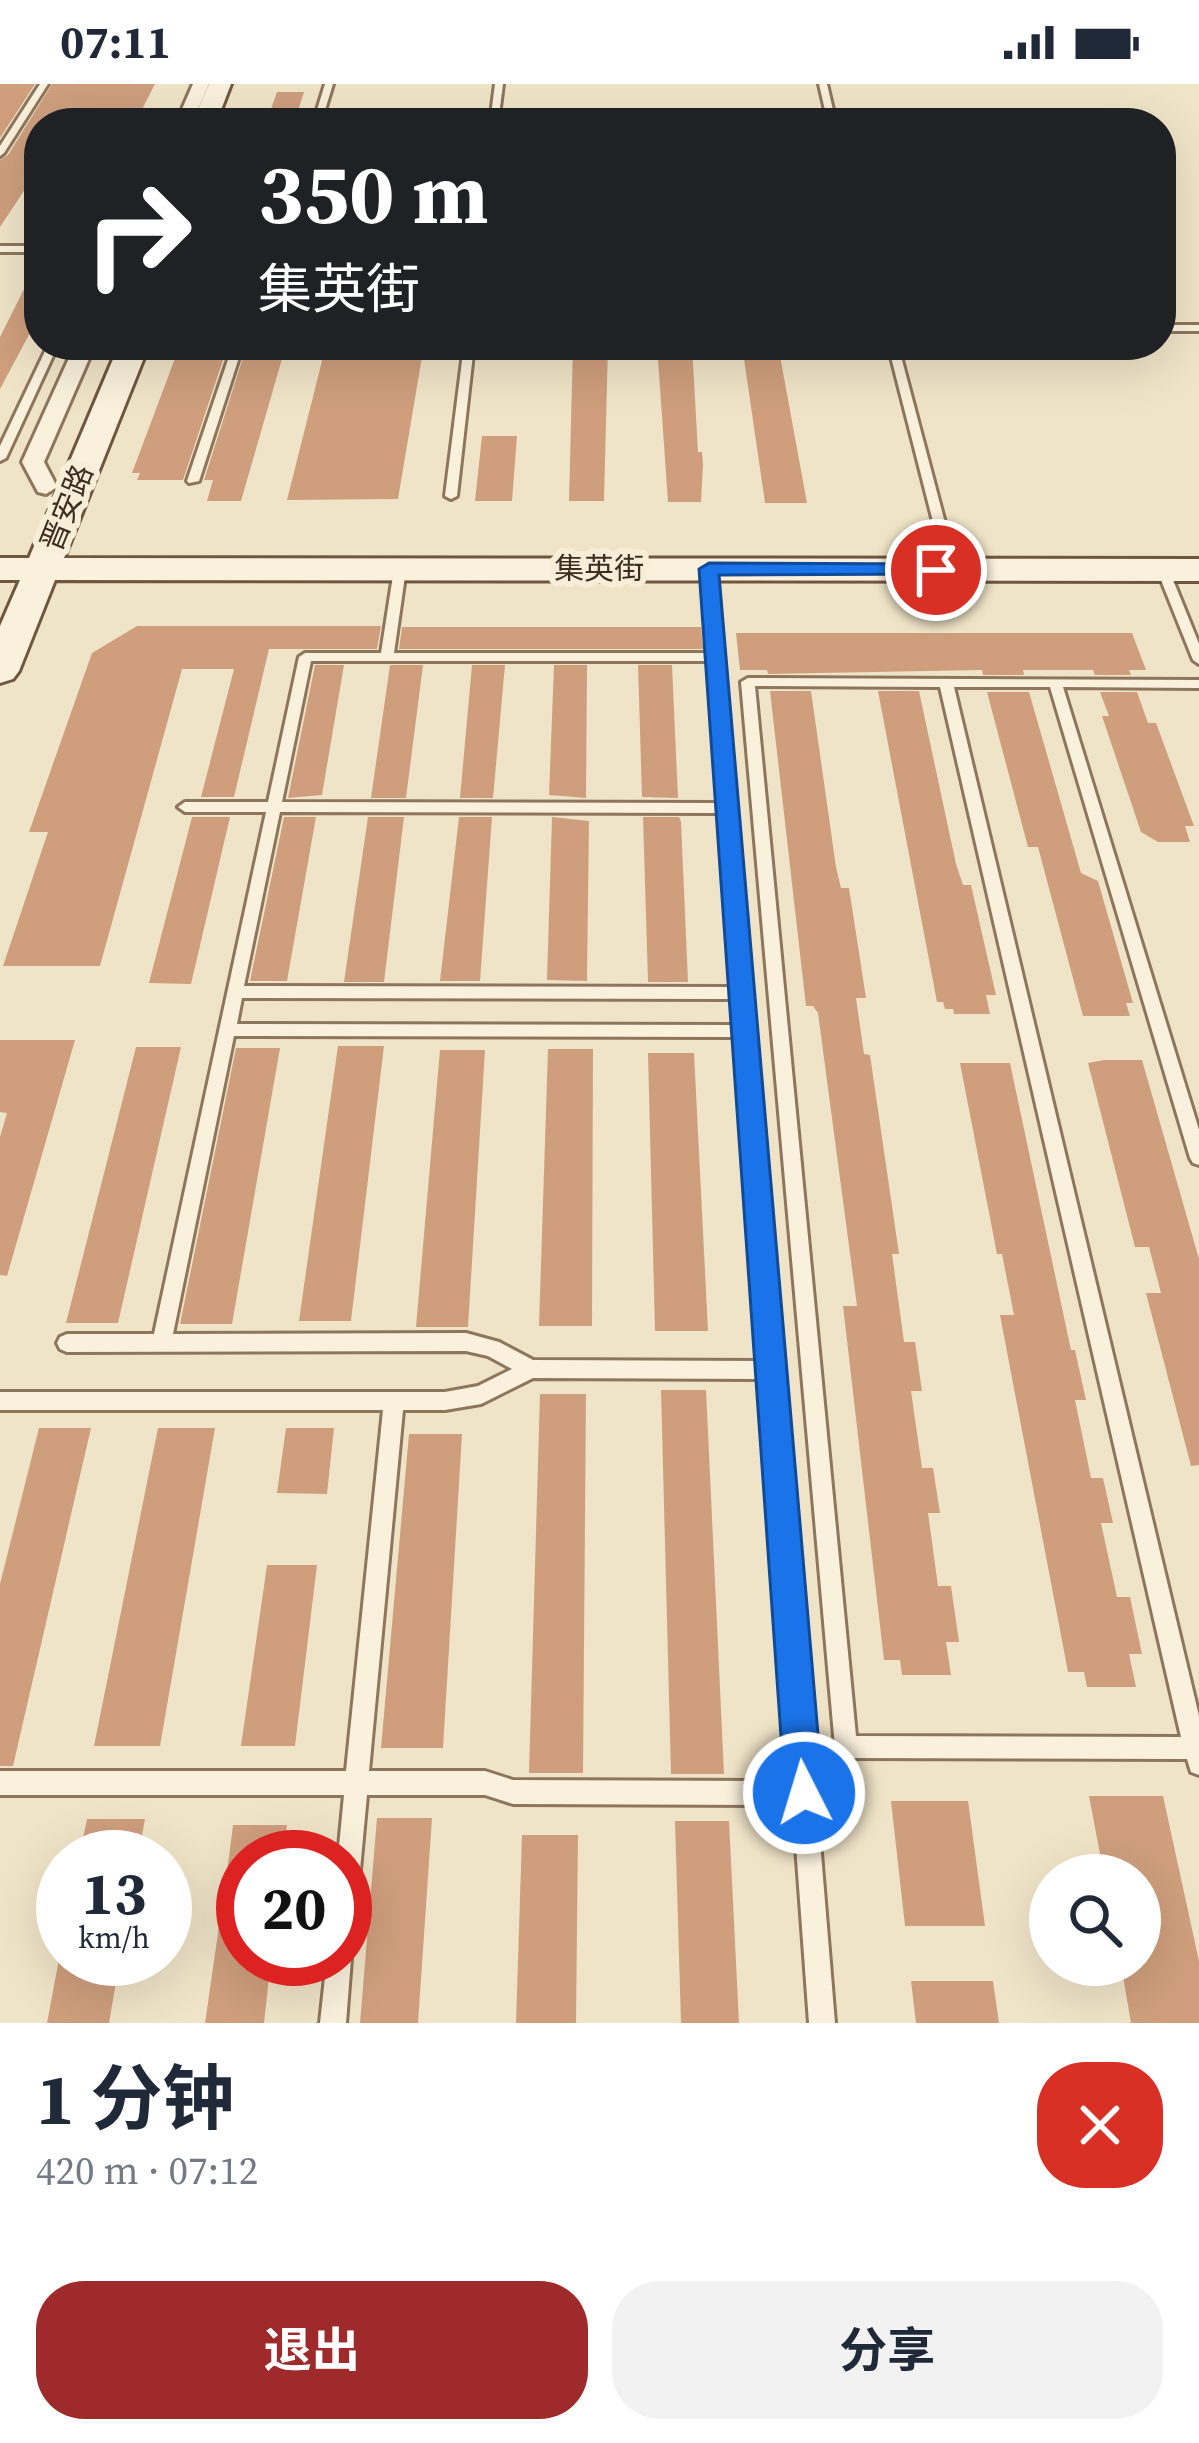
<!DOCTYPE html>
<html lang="zh">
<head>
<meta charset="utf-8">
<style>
	body { margin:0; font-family:"Source Serif 4","Noto Sans SC",serif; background:#f2f2f3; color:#1f2937; height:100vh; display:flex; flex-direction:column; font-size:45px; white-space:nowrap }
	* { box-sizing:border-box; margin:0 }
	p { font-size:39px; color:#747a83 }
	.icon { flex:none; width:66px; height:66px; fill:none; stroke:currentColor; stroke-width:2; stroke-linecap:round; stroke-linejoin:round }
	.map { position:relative; height:1939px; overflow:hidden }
	.panel { display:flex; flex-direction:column; background:#fff; flex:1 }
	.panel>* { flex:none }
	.guide { position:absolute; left:24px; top:24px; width:1152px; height:252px; border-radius:48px; box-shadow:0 12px 48px #0002; background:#202124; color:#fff; overflow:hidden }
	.tools { position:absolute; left:1029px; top:1770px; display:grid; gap:24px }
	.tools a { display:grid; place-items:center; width:132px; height:132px; border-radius:50%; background:#fff; box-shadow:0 12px 48px #0002; font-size:60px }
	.speed { position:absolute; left:36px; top:1746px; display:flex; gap:24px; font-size:60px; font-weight:700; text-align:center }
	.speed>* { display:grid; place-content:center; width:156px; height:156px; border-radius:50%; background:#fff; box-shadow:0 12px 48px #0002; line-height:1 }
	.speed small { font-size:30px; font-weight:400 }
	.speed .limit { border:18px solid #d22; background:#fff; color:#111 }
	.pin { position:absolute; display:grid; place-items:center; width:102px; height:102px; color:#fff; margin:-51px; border:6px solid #fff; border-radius:50%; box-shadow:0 3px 12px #0007 }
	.me { position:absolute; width:132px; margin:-66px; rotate:355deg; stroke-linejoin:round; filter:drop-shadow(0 0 9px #0008) }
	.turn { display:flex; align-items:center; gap:42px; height:252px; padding:0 36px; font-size:54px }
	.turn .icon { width:156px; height:156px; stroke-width:2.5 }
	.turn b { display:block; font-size:84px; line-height:102px }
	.round { display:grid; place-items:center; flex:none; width:126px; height:126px; border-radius:48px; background:#f2f2f3 }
	.head { display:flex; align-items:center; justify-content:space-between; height:204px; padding:0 36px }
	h1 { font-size:72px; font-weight:700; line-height:90px }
	.button { display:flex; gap:24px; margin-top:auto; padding:24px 36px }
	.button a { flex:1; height:138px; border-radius:48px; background:#9e2a2b; color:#fff; font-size:48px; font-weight:700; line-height:138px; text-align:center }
	.button a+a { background:#f2f2f3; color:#1f2937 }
	.status { display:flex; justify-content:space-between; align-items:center; height:84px; padding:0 60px; background:#fff; direction:ltr }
	.status svg { height:33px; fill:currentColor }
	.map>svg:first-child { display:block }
	.building { fill:#cf9f7d }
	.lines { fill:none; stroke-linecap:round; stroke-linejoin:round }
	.service-casing { stroke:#8d765c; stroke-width:6 }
	.minor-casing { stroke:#8d765c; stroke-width:6 }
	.secondary-casing { stroke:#6f573f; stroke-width:6 }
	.service { fill:#faf1dc; fill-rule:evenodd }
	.minor { fill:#faf1dc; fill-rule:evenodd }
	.secondary { fill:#faf1dc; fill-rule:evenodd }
	.route { fill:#1a73e8; stroke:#114b97; stroke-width:3 }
	.labels { text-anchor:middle; stroke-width:12; stroke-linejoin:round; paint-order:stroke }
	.far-street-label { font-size:30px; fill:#3d2e20; stroke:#f7eed8 }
</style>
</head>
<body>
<div class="status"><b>07:11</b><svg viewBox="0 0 49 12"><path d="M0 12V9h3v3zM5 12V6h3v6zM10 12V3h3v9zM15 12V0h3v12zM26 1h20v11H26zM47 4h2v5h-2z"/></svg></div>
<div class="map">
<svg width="1199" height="1939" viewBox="0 0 1199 1939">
	<rect width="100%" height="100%" fill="#f0e4c8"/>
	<g class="building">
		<polygon points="0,0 35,0 0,54"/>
		<polygon points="52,0 155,0 137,35 39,39 39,84 0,143 0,76 8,71"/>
		<polygon points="277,8 304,8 294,39 266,39"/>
		<polygon points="39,175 39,232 0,305 0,253"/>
		<polygon points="180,261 228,261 183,396 137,396 140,389 132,389"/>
		<polygon points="247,261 286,261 241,417 207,417 213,396 204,396"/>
		<polygon points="326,261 424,261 398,415 287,416"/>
		<polygon points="573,261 608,261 604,417 569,417"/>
		<polygon points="657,261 692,261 698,368 702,368 703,380 701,418 668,418"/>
		<polygon points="742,261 778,261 807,419 765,419"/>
		<polygon points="482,352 517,352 512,417 475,417"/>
		<polygon points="137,542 381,542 377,565 269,565 234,713 201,713 234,585 182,585 100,882 3,882 48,748 29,748 92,569"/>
		<polygon points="402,543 701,543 703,565 399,565"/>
		<polygon points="736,549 1132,549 1146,586 1129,586 1131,591 1095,591 1093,586 1023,586 1024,591 983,591 982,586 768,590 767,586 740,586"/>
		<polygon points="315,581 344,581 322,711 288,714"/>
		<polygon points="390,581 423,581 406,714 371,714"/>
		<polygon points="472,581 505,581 493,714 460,714"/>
		<polygon points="554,581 587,581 586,714 549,711"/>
		<polygon points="638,581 672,581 678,714 642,713"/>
		<polygon points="770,607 811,607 836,783 841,804 849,804 866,914 856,914 864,970 870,971 899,1170 892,1170 904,1258 915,1258 922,1307 911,1307 922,1384 933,1384 940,1429 928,1429 938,1502 951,1502 959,1558 946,1558 951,1591 902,1591 900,1576 884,1576 843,1222 857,1222 818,929 813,922 806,922"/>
		<polygon points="878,607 919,607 956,780 963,801 971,801 996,911 986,911 990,930 954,930 953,925 945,925 943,918 937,918"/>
		<polygon points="987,608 1029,608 1081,789 1098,797 1133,919 1126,919 1130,932 1083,932 1038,763 1028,763"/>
		<polygon points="1100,608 1137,608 1148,639 1156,639 1194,742 1185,742 1190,758 1158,758 1141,748 1102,632 1109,632"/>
		<polygon points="192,733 230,733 191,900 149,899"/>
		<polygon points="284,733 316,733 287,897 250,897"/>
		<polygon points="368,733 404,733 384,898 344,898"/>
		<polygon points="459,733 492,733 480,897 440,897"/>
		<polygon points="552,733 589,737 587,897 547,896"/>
		<polygon points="643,733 679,733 681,738 688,898 648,898"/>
		<polygon points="0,956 75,956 7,1192 0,1191 0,1053 7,1029 0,1028"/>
		<polygon points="338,962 384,962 351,1237 299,1237"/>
		<polygon points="136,963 181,963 118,1239 66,1239"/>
		<polygon points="236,964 280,964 232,1240 180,1240"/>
		<polygon points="548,965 593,965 592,1242 539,1242"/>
		<polygon points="440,966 485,966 468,1243 416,1243"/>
		<polygon points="648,969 694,969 708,1247 655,1247"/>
		<polygon points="1104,976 1142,976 1199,1175 1199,1381 1191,1382 1146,1209 1161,1209 1149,1163 1135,1163 1088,979"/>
		<polygon points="960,979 1010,979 1071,1266 1075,1266 1086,1316 1075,1316 1091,1394 1103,1394 1113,1439 1101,1439 1117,1513 1130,1513 1142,1570 1129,1570 1136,1603 1087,1603 1084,1588 1068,1588 1000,1231 1014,1231 1002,1170 997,1170"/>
		<polygon points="661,1306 706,1306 724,1690 671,1690"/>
		<polygon points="540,1310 586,1310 583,1689 529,1689"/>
		<polygon points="39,1344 91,1344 13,1682 0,1682 0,1500"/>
		<polygon points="158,1344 215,1344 160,1662 94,1662"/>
		<polygon points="286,1344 334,1344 327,1410 277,1409"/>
		<polygon points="409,1350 462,1350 443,1664 381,1664"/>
		<polygon points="267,1481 317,1481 295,1662 241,1662"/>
		<polygon points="1089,1712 1163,1712 1199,1877 1199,1939 1131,1939 1121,1881 1140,1881 1140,1791 1104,1791"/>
		<polygon points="891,1717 968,1717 985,1842 905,1842"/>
		<polygon points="377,1734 432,1734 418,1939 360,1939"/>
		<polygon points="87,1735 145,1735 138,1773 79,1773"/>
		<polygon points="675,1737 729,1737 739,1939 681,1939"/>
		<polygon points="233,1741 287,1741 283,1773 229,1773"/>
		<polygon points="522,1751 578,1751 576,1939 516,1939"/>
		<polygon points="229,1773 243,1774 243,1875 271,1875 264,1939 205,1939"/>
		<polygon points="59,1875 120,1875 109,1939 47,1939"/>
		<polygon points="911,1897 993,1897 999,1939 916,1939"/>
	</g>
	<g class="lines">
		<defs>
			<g id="service">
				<polygon points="40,0 48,0 4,69 0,72 0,62"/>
				<polygon points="325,0 333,0 321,39 313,39"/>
				<polygon points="495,0 503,0 498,39 490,39"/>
				<polygon points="819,0 827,0 836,39 828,39"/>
				<rect x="0" y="162" width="39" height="6"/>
				<rect x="1161" y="241" width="38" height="6"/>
				<polygon points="48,261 58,261 6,374 0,377 0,362"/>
				<polygon points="233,261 243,261 199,397 189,399 187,397"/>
				<polygon points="464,261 474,261 457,412 451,415 445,412"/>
				<polygon points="888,261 898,261 954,473 952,476 942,473"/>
				<path d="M400 481 406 485 394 569H709L703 486 709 482 715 486 835 1939H809L793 1721 513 1720 485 1711H367L357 1818 354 1827 345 1830V1773H338L344 1711H0V1687H346L383 1326H0V1308H445L478 1302 512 1285 488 1272 466 1267 67 1268 60 1265 57 1259 60 1253 67 1250H154L266 728H185L178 723 185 718H268L299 573 305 569H381L394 485ZM311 577H710L720 719 282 718ZM280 728 721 729 733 903 244 902ZM242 914 734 915 736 941 237 940ZM234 952 737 953 761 1277 533 1276 499 1258 466 1249 173 1250ZM533 1294 762 1295 792 1697 513 1696 485 1687H369L403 1326H445L481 1320Z"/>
				<polygon points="1163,482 1169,486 1199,560 1199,580 1193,576 1157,486"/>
				<path d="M748 594 1199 596V604L1063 603 1199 1046V1081L1193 1079 1190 1074 1050 603H954L1199 1632V1691L1191 1688 1187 1675 846 1674 838 1671 835 1663 741 598ZM755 602 940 603 1181 1653 856 1652Z"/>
				<polygon points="345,1865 351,1875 346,1939 320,1939 327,1875 345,1875"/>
			</g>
			<g id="minor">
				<polygon points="193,0 209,0 192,39 176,39"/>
				<polygon points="75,261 95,261 44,378 57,403 46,410 38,408 22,378"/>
			</g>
			<g id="secondary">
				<polygon points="209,0 231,0 216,39 192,39"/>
				<polygon points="119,261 149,261 64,474 1199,475 1199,497 55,496 19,587 13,595 0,599 0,542 20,496 0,496 0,474 29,474"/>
			</g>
		</defs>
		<use href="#service" class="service-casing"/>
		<use href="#minor" class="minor-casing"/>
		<use href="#secondary" class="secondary-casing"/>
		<use href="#service" class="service"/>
		<use href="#minor" class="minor"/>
		<use href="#secondary" class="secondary"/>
	</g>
	<polygon class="route" points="936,480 946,486 943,490 719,491 823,1709 818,1723 804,1728 791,1723 785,1709 699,485 709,479"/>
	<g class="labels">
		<g class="far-street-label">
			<text transform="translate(67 424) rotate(-68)" y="10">晋安路</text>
			<text x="599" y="495">集英街</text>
		</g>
	</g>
</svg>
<div class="tools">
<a><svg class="icon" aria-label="search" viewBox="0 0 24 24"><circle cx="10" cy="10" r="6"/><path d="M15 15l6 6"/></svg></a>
</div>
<div class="speed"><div>13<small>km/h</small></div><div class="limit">20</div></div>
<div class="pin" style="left:936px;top:486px;background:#d93025"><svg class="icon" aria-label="arrive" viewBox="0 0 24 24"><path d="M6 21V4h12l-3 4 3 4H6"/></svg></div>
<svg class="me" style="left:804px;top:1709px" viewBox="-20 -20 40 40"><circle r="17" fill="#1a73e8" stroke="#fff" stroke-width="3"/><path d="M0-11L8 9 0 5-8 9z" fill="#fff"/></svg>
<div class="guide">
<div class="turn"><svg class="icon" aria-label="right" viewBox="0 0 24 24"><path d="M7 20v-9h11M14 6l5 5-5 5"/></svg><div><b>350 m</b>集英街</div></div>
</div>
</div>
<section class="panel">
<div class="head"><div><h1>1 分钟</h1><p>420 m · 07:12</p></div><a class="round" style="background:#d93025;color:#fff"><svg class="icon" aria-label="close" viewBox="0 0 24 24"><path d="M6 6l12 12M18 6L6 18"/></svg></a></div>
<div class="button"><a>退出</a><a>分享</a></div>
</section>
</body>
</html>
